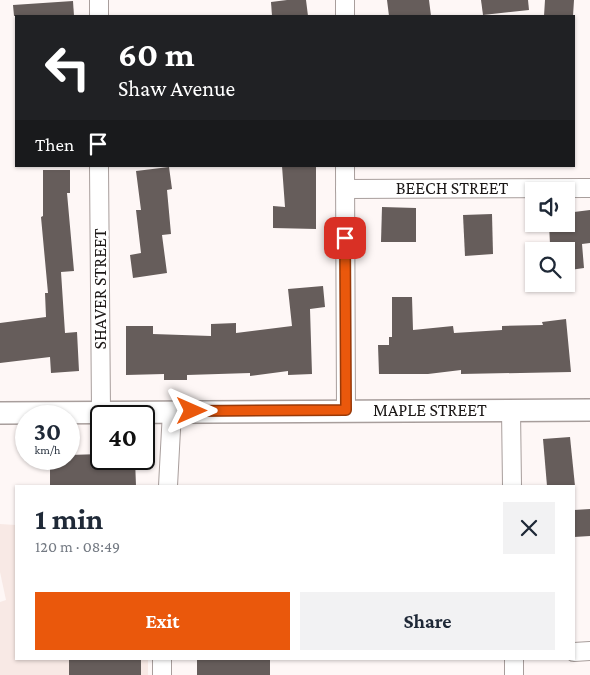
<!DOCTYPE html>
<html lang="en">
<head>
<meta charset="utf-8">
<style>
	body { margin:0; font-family:"Crimson Pro",serif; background:#f2f2f3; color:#1f2937; height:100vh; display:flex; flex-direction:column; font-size:19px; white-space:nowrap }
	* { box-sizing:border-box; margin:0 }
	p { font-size:16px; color:#747a83 }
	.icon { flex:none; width:28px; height:28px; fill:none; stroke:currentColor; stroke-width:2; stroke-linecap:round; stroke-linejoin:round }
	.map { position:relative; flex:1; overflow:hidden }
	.drawer { position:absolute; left:15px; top:485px; width:560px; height:175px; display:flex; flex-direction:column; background:#fff; border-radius:0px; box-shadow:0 1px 4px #0004 }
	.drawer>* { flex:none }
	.guide { position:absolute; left:15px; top:15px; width:560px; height:152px; border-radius:0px; box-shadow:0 1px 4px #0004; background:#202124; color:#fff; overflow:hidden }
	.fabs { position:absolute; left:525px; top:182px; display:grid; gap:10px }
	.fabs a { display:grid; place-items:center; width:50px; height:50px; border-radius:0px; background:#fff; box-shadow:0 1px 4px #0004; font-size:25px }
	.speed { position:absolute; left:15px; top:405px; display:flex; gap:10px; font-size:25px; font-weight:700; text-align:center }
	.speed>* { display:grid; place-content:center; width:65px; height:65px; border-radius:50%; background:#fff; box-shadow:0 1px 4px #0004; line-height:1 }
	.speed small { font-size:12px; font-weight:400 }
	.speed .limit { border:2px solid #111; border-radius:8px; background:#fff; color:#111 }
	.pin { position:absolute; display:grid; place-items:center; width:42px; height:42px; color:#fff; margin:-21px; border-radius:10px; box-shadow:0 2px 8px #0006 }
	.me { position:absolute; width:55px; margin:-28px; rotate:90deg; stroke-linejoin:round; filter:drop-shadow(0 0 4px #0008) }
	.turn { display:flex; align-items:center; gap:18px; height:105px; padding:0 20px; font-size:22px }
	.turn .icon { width:65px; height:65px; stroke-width:2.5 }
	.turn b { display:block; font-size:35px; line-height:42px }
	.then { display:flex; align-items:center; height:48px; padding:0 20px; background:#0003; gap:10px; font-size:19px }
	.round { display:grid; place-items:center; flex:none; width:52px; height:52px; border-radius:0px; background:#f2f2f3 }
	.headline { display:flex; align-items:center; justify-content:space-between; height:85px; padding:0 20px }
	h1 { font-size:30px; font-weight:700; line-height:38px }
	.button { display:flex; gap:10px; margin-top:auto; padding:10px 20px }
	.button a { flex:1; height:58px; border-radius:0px; background:#ea580c; color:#fff; font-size:20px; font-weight:700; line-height:58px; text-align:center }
	.button a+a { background:#f2f2f3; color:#1f2937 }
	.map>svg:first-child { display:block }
	.built { fill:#f8e9e5 }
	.building { fill:#665d5b }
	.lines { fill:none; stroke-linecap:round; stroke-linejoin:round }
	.minor-casing { stroke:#a89e9c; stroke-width:20 }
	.tertiary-casing { stroke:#a89e9c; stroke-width:24 }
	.minor { stroke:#fff; stroke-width:18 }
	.tertiary { stroke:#fff; stroke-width:21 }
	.route-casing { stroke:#983908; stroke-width:12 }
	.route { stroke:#ea580c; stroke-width:9 }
	.labels { text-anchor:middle; stroke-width:5; stroke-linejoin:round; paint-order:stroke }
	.street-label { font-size:18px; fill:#1c1817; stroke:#fff }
</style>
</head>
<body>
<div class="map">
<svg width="590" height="675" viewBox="0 0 590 675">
	<rect width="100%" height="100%" fill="#fef7f6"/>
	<polygon class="built" points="0,524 16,525 16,659 148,659 148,675 0,675 0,602 6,600 0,572"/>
	<g class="building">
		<polygon points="287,0 306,0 308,16 272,16 271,2"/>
		<polygon points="387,0 429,0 431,16 389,16"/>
		<polygon points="481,0 528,0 529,10 483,15"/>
		<polygon points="545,0 574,0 573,16 544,16"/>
		<polygon points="73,1 74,16 14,16 13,5"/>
		<polygon points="282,166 316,166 316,229 273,228 273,206 285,207"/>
		<polygon points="169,167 172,189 167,190 171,234 162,235 167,273 133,278 130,255 141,253 136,210 141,210 136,171"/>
		<polygon points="43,170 70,170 70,193 67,193 74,271 61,272 65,333 77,332 79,371 51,373 50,357 0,363 0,323 46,317 45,293 48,293 41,217 43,216"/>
		<polygon points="382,207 416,208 416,242 381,242"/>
		<polygon points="590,210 590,243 582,244 584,268 570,270 567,243 550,244 549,224 566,224 566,213"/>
		<polygon points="492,214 493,254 465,256 463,215"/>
		<polygon points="323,286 325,307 310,309 312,374 288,375 288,371 250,376 250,373 187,375 187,380 164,380 164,374 126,375 126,326 153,326 153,334 211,336 211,324 236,323 236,333 292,326 288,289"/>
		<polygon points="392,297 412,297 413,330 453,326 454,333 502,330 502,326 543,325 542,322 566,319 571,372 461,374 461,370 428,374 379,374 378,345 389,345 389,337 392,337"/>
		<polygon points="570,437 575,486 547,486 543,439"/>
		<polygon points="101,454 101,459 135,459 136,486 50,486 50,459 69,459 69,455"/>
		<polygon points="590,509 590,536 574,537 574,510"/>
		<rect x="69" y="659" width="72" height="16"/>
		<rect x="197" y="659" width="73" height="16"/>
	</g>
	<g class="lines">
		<defs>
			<g id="minor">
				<polyline points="99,16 99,0"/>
				<polyline points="345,16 345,0"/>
				<polyline points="99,166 101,412"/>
				<polyline points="345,166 346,410"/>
				<polyline points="345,189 590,188"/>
				<polyline points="511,410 512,486"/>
				<polyline points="168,486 172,411"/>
				<polyline points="574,652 590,651"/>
				<polyline points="514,659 514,675"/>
				<polyline points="162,675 162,659"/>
			</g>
			<polyline id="tertiary" points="0,413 590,410"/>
		</defs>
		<use href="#minor" class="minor-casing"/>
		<use href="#tertiary" class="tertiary-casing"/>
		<use href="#minor" class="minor"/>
		<use href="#tertiary" class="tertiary"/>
	</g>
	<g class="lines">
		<defs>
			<polyline id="route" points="192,411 346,410 345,238"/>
		</defs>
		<use href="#route" class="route-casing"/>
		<use href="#route" class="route"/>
	</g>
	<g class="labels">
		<g class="street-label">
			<text x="452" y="194">BEECH STREET</text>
			<text transform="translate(100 289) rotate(-90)" y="6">SHAVER STREET</text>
			<text x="430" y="416">MAPLE STREET</text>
		</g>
	</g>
</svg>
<div class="fabs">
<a><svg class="icon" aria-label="sound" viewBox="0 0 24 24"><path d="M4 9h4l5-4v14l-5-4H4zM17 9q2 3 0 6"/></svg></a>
<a><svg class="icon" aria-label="search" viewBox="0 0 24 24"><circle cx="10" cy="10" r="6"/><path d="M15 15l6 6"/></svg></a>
</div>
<div class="speed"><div>30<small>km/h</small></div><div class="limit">40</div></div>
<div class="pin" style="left:345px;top:238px;background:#d93025"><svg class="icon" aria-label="arrive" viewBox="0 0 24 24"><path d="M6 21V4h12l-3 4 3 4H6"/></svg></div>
<svg class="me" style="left:192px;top:411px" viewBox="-20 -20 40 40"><path d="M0-17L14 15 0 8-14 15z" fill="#ea580c" stroke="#fff" stroke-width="4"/></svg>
<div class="guide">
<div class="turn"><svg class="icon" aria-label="left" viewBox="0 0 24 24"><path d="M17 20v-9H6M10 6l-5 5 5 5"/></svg><div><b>60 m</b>Shaw Avenue</div></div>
<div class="then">Then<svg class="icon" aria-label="arrive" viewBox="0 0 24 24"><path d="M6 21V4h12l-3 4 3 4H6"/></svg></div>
</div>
<section class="drawer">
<div class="headline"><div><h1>1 min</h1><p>120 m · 08:49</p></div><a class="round"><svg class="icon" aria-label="close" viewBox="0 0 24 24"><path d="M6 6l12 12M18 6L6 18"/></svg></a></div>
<div class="button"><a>Exit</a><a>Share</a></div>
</section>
</div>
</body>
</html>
